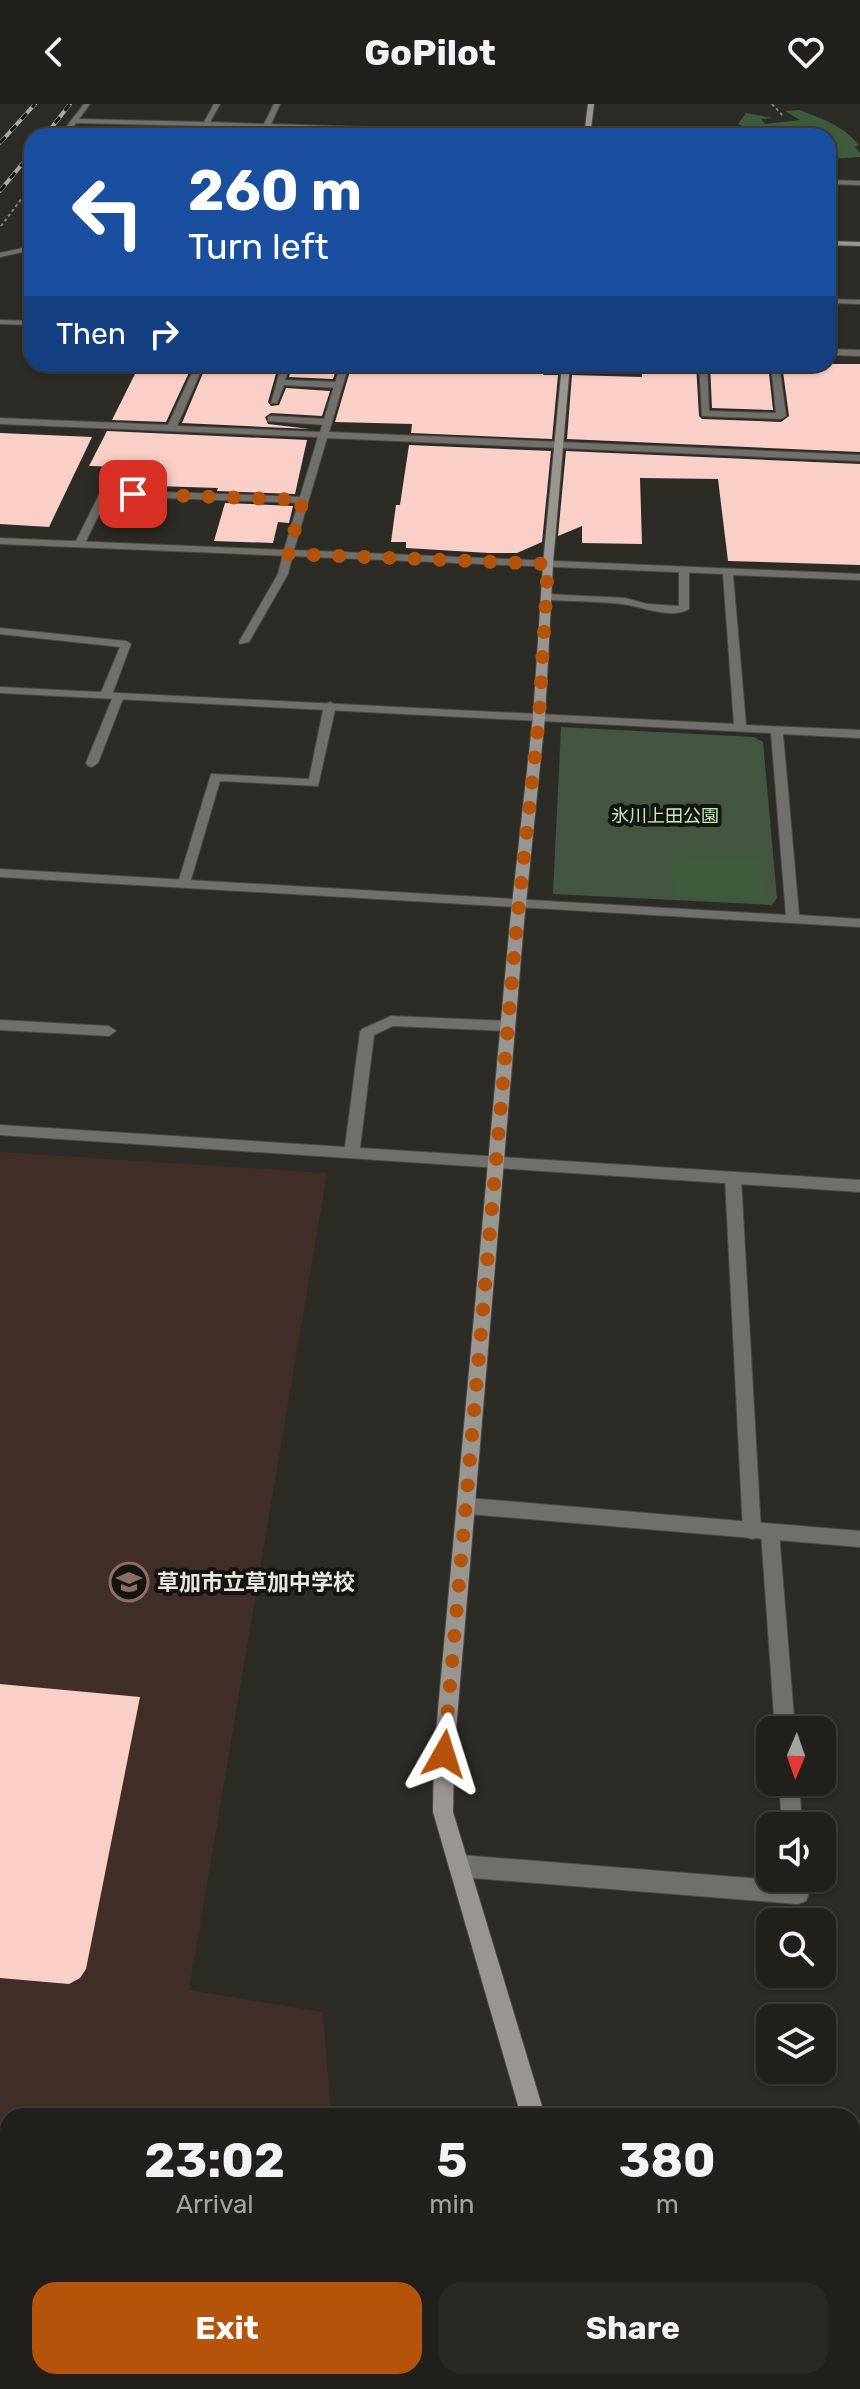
<!DOCTYPE html>
<html lang="en">
<head>
<meta charset="utf-8">
<style>
	body { margin:0; font-family:Rubik,"Noto Sans JP",sans-serif; background:#2a2825; color:#f1f3f6; height:100vh; display:flex; flex-direction:column; font-size:30px; white-space:nowrap }
	* { box-sizing:border-box; margin:0 }
	p { font-size:26px; color:#a2a3a3 }
	.icon { flex:none; width:44px; height:44px; fill:none; stroke:currentColor; stroke-width:2; stroke-linecap:round; stroke-linejoin:round }
	.map { position:relative; flex:1; overflow:hidden }
	.details { position:absolute; left:0px; top:2004px; width:860px; height:282px; display:flex; flex-direction:column; background:#22201c; border-radius:24px 24px 0 0; box-shadow:0 2px 6px #0004,0 0 0 2px #3f3e3b }
	.details>* { flex:none }
	.hud { position:absolute; left:24px; top:24px; width:812px; height:244px; border-radius:24px; box-shadow:0 2px 6px #0004,0 0 0 2px #3f3e3b; background:#1a4fa0; color:#fff; overflow:hidden }
	.needle { width:52px; rotate:182deg }
	.controls { position:absolute; left:756px; top:1612px; display:grid; gap:16px }
	.controls a { display:grid; place-items:center; width:80px; height:80px; border-radius:16px; background:#22201c; box-shadow:0 2px 6px #0004,0 0 0 2px #3f3e3b; font-size:40px }
	.pin { position:absolute; display:grid; place-items:center; width:68px; height:68px; color:#fff; margin:-34px; border-radius:16px; box-shadow:0 4px 12px #0006 }
	.me { position:absolute; width:88px; margin:-44px; rotate:6deg; stroke-linejoin:round; filter:drop-shadow(0 0 6px #0008) }
	.turn { display:flex; align-items:center; gap:28px; height:168px; padding:0 32px; font-size:36px }
	.turn .icon { width:104px; height:104px; stroke-width:2.5 }
	.turn b { display:block; font-size:56px; line-height:68px }
	.then { display:flex; align-items:center; height:76px; padding:0 32px; background:#0003; gap:16px; font-size:30px }
	.eta { display:flex; justify-content:space-evenly; align-items:center; height:136px; text-align:center }
	.eta b { font-size:48px; font-weight:700; line-height:56px }
	.cta { display:flex; gap:16px; margin-top:auto; padding:16px 32px }
	.cta a { flex:1; height:92px; border-radius:24px; background:#b45309; color:#fff; font-size:32px; font-weight:700; line-height:92px; text-align:center }
	.cta a+a { background:#2a2825; color:#f1f3f6 }
	header { display:flex; justify-content:space-between; align-items:center; height:104px; padding:0 32px; background:#22201c; font-size:36px; font-weight:700 }
	.map>svg:first-child { display:block }
	.education { fill:#412e28 }
	.green { fill:#425640 }
	.forest { fill:#3e5c3c }
	.building { fill:#facfc8 }
	.lines { fill:none; stroke-linecap:round; stroke-linejoin:round }
	.lane-casing { stroke:#4b4944; stroke-width:2 }
	.street-casing { stroke:#4b4944; stroke-width:2 }
	.secondary-casing { stroke:#4b4944; stroke-width:2 }
	.path-far1 { stroke:#888682; stroke-width:2; stroke-dasharray:3 3; stroke-linecap:butt }
	.path { stroke:#888682; stroke-width:7; stroke-dasharray:9 9; stroke-linecap:butt }
	.lane { fill:#72706d; fill-rule:evenodd }
	.street { fill:#72706d; fill-rule:evenodd }
	.secondary { fill:#999692; fill-rule:evenodd }
	.rail-casing { stroke:#a9a8a4; stroke-width:4 }
	.rail { stroke:#151411; stroke-width:3; stroke-dasharray:8; stroke-linecap:butt }
	.route { stroke:#b45309; stroke-width:14; stroke-dasharray:0 25.2 }
	.labels { text-anchor:middle; stroke-width:8; stroke-linejoin:round; paint-order:stroke }
	.far-park-label { font-size:18px; fill:#bef2ba; stroke:#151411 }
	.poi-label { font-size:22px; font-weight:bold; fill:#e8e7e4; stroke:#151411; text-anchor:start }
</style>
</head>
<body>
<header><svg class="icon" aria-label="back" viewBox="0 0 24 24"><path d="M15 5l-7 7 7 7"/></svg>GoPilot<svg class="icon" aria-label="heart" viewBox="0 0 24 24"><path d="M12 20l-8-8c-3-5 5-10 8-4 3-6 11-1 8 4z"/></svg></header>
<div class="map">
<svg width="860" height="2285" viewBox="0 0 860 2285">
	<rect width="100%" height="100%" fill="#2d2b26"/>
	<polygon class="education" points="0,1048 327,1069 189,1886 323,1908 331,2012 8,2012 8,2278 55,2278 53,2285 0,2285"/>
	<polygon class="green" points="561,623 754,633 763,638 777,794 772,801 553,790"/>
	<g class="forest">
		<path d="M800 6C822 15 844 22 859 41L855 43 860 49V53L828 55V32H754L749 25 738 20 746 9 773 14 761 15 765 20 800 16 785 7Z"/>
		<polygon points="670,753 758,755 765,795 674,793"/>
	</g>
	<g class="building">
		<polygon points="140,260 192,262 166,318 112,316"/>
		<polygon points="260,260 338,260 333,275 289,273 291,266 284,261 277,266 268,298 271,302 279,301 286,284 330,287 322,312 271,309 265,313 268,320 310,325 182,319 206,262 259,264"/>
		<polygon points="352,260 543,260 543,271 558,271 552,335 411,329 412,320 335,318"/>
		<polygon points="641,260 696,260 699,312 702,315 781,318 789,312 782,260 860,260 860,348 567,335 572,271 642,273"/>
		<polygon points="710,260 768,260 773,306 712,304"/>
		<polygon points="107,327 307,336 295,390 217,387 218,384 156,382 162,364 89,362"/>
		<polygon points="0,329 92,333 49,423 0,420"/>
		<polygon points="409,341 551,347 542,438 517,449 489,449 406,444 406,438 391,438 396,401 400,401"/>
		<polygon points="566,347 860,360 860,461 728,457 718,375 640,374 642,440 582,439 582,422 558,432"/>
		<polygon points="225,399 293,402 289,419 278,418 273,439 214,437"/>
		<polygon points="0,1580 140,1593 86,1865 80,1874 69,1880 0,1874"/>
	</g>
	<g class="lines">
		<defs>
			<g id="lane">
				<polygon points="828,195 860,196 860,200 828,199"/>
				<polygon points="699,260 707,260 709,307 776,309 771,260 779,260 786,312 781,315 702,312"/>
				<polygon points="284,264 288,267 285,276 338,278 342,281 338,284 284,281 277,299 271,299 280,267"/>
				<polygon points="271,312 326,315 331,318 326,321 268,317 268,313"/>
				<polygon points="105,386 303,393 308,396 303,399 108,392 84,441 75,443 74,441 100,389"/>
				<polygon points="288,447 293,450 288,470 249,538 240,540 239,538 278,470 283,450"/>
				<path d="M684 463 689 466V505C672 516 641 502 622 500 597 497 571 497 546 496L541 493 546 490 625 494 647 500 679 502V466Z"/>
				<polygon points="0,524 126,537 131,540 112,591 106,594 100,591 120,543 0,530"/>
				<polygon points="114,590 124,592 98,659 92,663 88,662 86,659"/>
				<polygon points="330,598 336,601 318,682 220,677 190,779 189,782 179,782 178,779 211,670 309,675 324,601"/>
				<polygon points="0,916 109,922 116,927 109,932 0,926"/>
				<polygon points="733,1068 741,1074 761,1427 759,1433 752,1435 745,1433 743,1427 725,1074"/>
				<polygon points="770,1420 777,1422 779,1428 795,1626 775,1626 761,1428 763,1422"/>
				<polygon points="779,1678 799,1678 802,1722 782,1722"/>
				<polygon points="460,1751 786,1777 785,1774 807,1774 809,1789 806,1797 798,1800 460,1773 452,1770 449,1762 452,1754"/>
			</g>
			<g id="street">
				<polygon points="84,0 90,0 79,15 204,18 214,0 220,0 210,18 264,20 274,0 280,0 271,20 591,30 588,32 208,22 203,32 197,32 202,22 76,19 65,32 59,32"/>
				<polygon points="828,76 860,77 860,81 828,80"/>
				<polygon points="32,142 32,146 0,153 0,149"/>
				<polygon points="0,216 32,217 32,221 0,220"/>
				<polygon points="828,245 860,246 860,252 828,251"/>
				<polygon points="196,260 204,260 177,322 320,328 341,260 349,260 329,328 860,351 860,357 327,334 294,446 860,470 860,476 733,471 746,621 860,626 860,634 783,630 799,811 860,815 860,823 0,773 0,765 786,811 771,629 0,589 0,583 734,620 723,470 0,440 0,434 284,446 318,333 0,320 0,314 168,321"/>
				<polygon points="391,912 508,917 515,922 508,927 393,922 374,931 360,1044 860,1076 860,1088 0,1031 0,1021 345,1043 360,928 362,925"/>
				<polygon points="468,1394 860,1427 860,1443 468,1410 462,1408 459,1402 462,1396"/>
			</g>
			<g id="secondary">
				<polygon points="588,0 594,0 590,32 584,32"/>
				<polygon points="828,137 860,138 860,142 828,141"/>
				<polygon points="562,260 570,260 553,460 545,613 524,818 454,1650 453,1708 545,2012 521,2012 433,1708 434,1650 510,818 533,613 543,460"/>
				<polygon points="860,2191 860,2215 852,2217 852,2193"/>
				<polygon points="478,2278 526,2278 523,2285 475,2285"/>
				<polygon points="597,2278 623,2278 625,2285 599,2285"/>
			</g>
		</defs>
		<use href="#lane" class="lane-casing"/>
		<use href="#street" class="street-casing"/>
		<use href="#secondary" class="secondary-casing"/>
		<g class="path-far1">
			<polyline points="772,0 784,13"/>
			<polyline points="1,122 32,81"/>
		</g>
		<g class="path">
			<polyline points="0,2041 8,2042"/>
			<polyline points="0,2254 8,2217"/>
		</g>
		<use href="#lane" class="lane"/>
		<use href="#street" class="street"/>
		<use href="#secondary" class="secondary"/>
		<defs>
			<g id="rail">
				<polyline points="45,32 70,0"/>
				<polyline points="0,39 35,0"/>
				<polyline points="0,87 32,48"/>
			</g>
		</defs>
		<use href="#rail" class="rail-casing"/>
		<use href="#rail" class="rail"/>
	</g>
	<g class="lines">
		<polyline class="route" points="133,390 303,396 288,450 548,460 539,613 517,818 444,1650"/>
	</g>
	<defs>
		<symbol id="school-ring" viewBox="-11 -11 22 22"><circle r="9.5" fill="#151411" stroke="#8d6e63" stroke-width="1.5"/><path d="M0-5L7-2L0 1L-7-2ZM-4 1L0 2.5L4 1V4Q0 6-4 4Z" fill="#8d6e63"/></symbol>
	</defs>
	<g fill-rule="evenodd">
		<use href="#school-ring" x="107" y="1456" width="44" height="44"/>
	</g>
	<g class="labels">
		<g class="far-park-label">
			<text x="665" y="718">氷川上田公園</text>
		</g>
		<g class="poi-label">
			<text x="157" y="1486">草加市立草加中学校</text>
		</g>
	</g>
</svg>
<div class="controls">
<a><svg class="needle" viewBox="-14 -14 28 28"><path d="M0-13l5 13h-10z" fill="#e53935"/><path d="M0 13l5-13h-10z" fill="#a2a3a3"/></svg></a>
<a><svg class="icon" aria-label="sound" viewBox="0 0 24 24"><path d="M4 9h4l5-4v14l-5-4H4zM17 9q2 3 0 6"/></svg></a>
<a><svg class="icon" aria-label="search" viewBox="0 0 24 24"><circle cx="10" cy="10" r="6"/><path d="M15 15l6 6"/></svg></a>
<a><svg class="icon" aria-label="layers" viewBox="0 0 24 24"><path d="M12 4l9 5-9 5-9-5zM3 14l9 5 9-5"/></svg></a>
</div>
<div class="pin" style="left:133px;top:390px;background:#d93025"><svg class="icon" aria-label="arrive" viewBox="0 0 24 24"><path d="M6 21V4h12l-3 4 3 4H6"/></svg></div>
<svg class="me" style="left:444px;top:1650px" viewBox="-20 -20 40 40"><path d="M0-17L14 15 0 8-14 15z" fill="#b45309" stroke="#fff" stroke-width="4"/></svg>
<div class="hud">
<div class="turn"><svg class="icon" aria-label="left" viewBox="0 0 24 24"><path d="M17 20v-9H6M10 6l-5 5 5 5"/></svg><div><b>260 m</b>Turn left</div></div>
<div class="then">Then<svg class="icon" aria-label="right" viewBox="0 0 24 24"><path d="M7 20v-9h11M14 6l5 5-5 5"/></svg></div>
</div>
<section class="details">
<div class="eta">
<div><b>23:02</b><p>Arrival</p></div>
<div><b>5</b><p>min</p></div>
<div><b>380</b><p>m</p></div>
</div>
<div class="cta"><a>Exit</a><a>Share</a></div>
</section>
</div>
</body>
</html>
